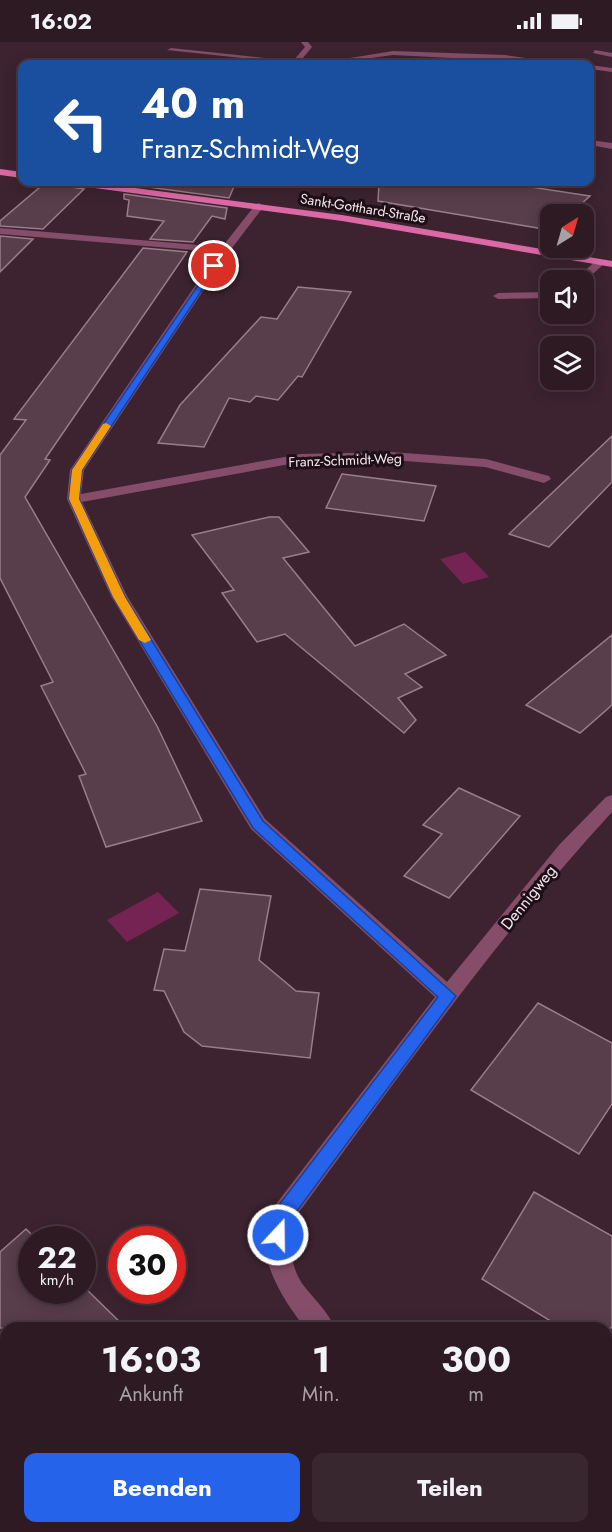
<!DOCTYPE html>
<html lang="de">
<head>
<meta charset="utf-8">
<style>
	body { margin:0; font-family:Jost,sans-serif; background:#392730; color:#f1f3f6; height:100vh; display:flex; flex-direction:column; font-size:22px; white-space:nowrap }
	* { box-sizing:border-box; margin:0 }
	p { font-size:20px; color:#a7a1a6 }
	.icon { flex:none; width:33px; height:33px; fill:none; stroke:currentColor; stroke-width:2; stroke-linecap:round; stroke-linejoin:round }
	.map { position:relative; flex:1; overflow:hidden }
	.drawer { position:absolute; left:0px; top:1280px; width:612px; height:212px; display:flex; flex-direction:column; background:#2d1a23; border-radius:18px 18px 0 0; box-shadow:0 3px 15px #0003,0 0 0 2px #483841 }
	.drawer>* { flex:none }
	.guide { position:absolute; left:18px; top:18px; width:576px; height:126px; border-radius:12px; box-shadow:0 3px 15px #0003,0 0 0 2px #483841; background:#1a4fa0; color:#fff; overflow:hidden }
	.needle { width:39px; rotate:37deg }
	.tools { position:absolute; left:540px; top:162px; display:grid; gap:12px }
	.tools a { display:grid; place-items:center; width:54px; height:54px; border-radius:12px; background:#2d1a23; box-shadow:0 3px 15px #0003,0 0 0 2px #483841; font-size:30px }
	.speed { position:absolute; left:18px; top:1184px; display:flex; gap:12px; font-size:30px; font-weight:700; text-align:center }
	.speed>* { display:grid; place-content:center; width:78px; height:78px; border-radius:50%; background:#2d1a23; box-shadow:0 3px 15px #0003,0 0 0 2px #483841; line-height:1 }
	.speed small { font-size:15px; font-weight:400 }
	.speed .limit { border:9px solid #d22; background:#fff; color:#111 }
	.pin { position:absolute; display:grid; place-items:center; width:51px; height:51px; color:#fff; margin:-26px; border:3px solid #fff; border-radius:50%; box-shadow:0 2px 6px #0007 }
	.me { position:absolute; width:66px; margin:-33px; rotate:21deg; stroke-linejoin:round; filter:drop-shadow(0 0 4px #0008) }
	.turn { display:flex; align-items:center; gap:21px; height:126px; padding:0 24px; font-size:27px }
	.turn .icon { width:78px; height:78px; stroke-width:2.5 }
	.turn b { display:block; font-size:42px; line-height:51px }
	.eta { display:flex; justify-content:space-evenly; align-items:center; height:102px; text-align:center }
	.eta b { font-size:36px; font-weight:700; line-height:42px }
	.primary-button { display:flex; gap:12px; margin-top:auto; padding:12px 24px }
	.primary-button a { flex:1; height:69px; border-radius:12px; background:#2563eb; color:#fff; font-size:24px; font-weight:700; line-height:69px; text-align:center }
	.primary-button a+a { background:#392730; color:#f1f3f6 }
	.status { display:flex; justify-content:space-between; align-items:center; height:42px; padding:0 30px; background:#2d1a23; direction:ltr }
	.status svg { height:16px; fill:currentColor }
	.map>svg:first-child { display:block }
	.water { fill:#752353 }
	.building { fill:#583d4a; stroke:#9a7c8a; stroke-width:1.5 }
	.lines { fill:none; stroke-linecap:round; stroke-linejoin:round }
	.minor { fill:#854d69; fill-rule:evenodd }
	.major { fill:#db69a6; fill-rule:evenodd }
	.route { fill:#2563eb; stroke:#184099; stroke-width:1.5 }
	.slow { fill:#f59e0b }
	.labels { text-anchor:middle; stroke-width:6; stroke-linejoin:round; paint-order:stroke }
	.far-street-label { font-size:14px; fill:#f7e5ed; stroke:#1c1016 }
	.street-label { font-size:16px; fill:#f7e5ed; stroke:#1c1016 }
</style>
</head>
<body>
<div class="status"><b>16:02</b><svg viewBox="0 0 49 12"><path d="M0 12V9h3v3zM5 12V6h3v6zM10 12V3h3v9zM15 12V0h3v12zM26 1h20v11H26zM47 4h2v5h-2z"/></svg></div>
<div class="map">
<svg width="612" height="1490" viewBox="0 0 612 1490">
	<rect width="100%" height="100%" fill="#3c232f"/>
	<g class="water">
		<polygon points="465,510 489,535 463,542 440,517"/>
		<polygon points="158,850 179,871 127,900 107,878"/>
	</g>
	<g class="building">
		<polygon points="46,140 66,140 72,145 84,147 43,187 0,184 0,179"/>
		<polygon points="126,140 236,140 229,156 125,142"/>
		<polygon points="379,140 480,140 502,143 504,141 590,154 570,172 550,172 550,188 378,159"/>
		<polygon points="124,152 227,166 225,177 212,174 193,200 150,197 164,179 127,174 129,158 124,157"/>
		<polygon points="0,194 33,197 0,230"/>
		<polygon points="143,206 187,210 45,417 50,418 25,455 157,684 202,779 106,805 79,734 86,732 41,644 53,640 0,536 0,413 26,378 14,377"/>
		<polygon points="298,245 351,250 302,335 298,334 278,358 256,354 250,360 229,356 204,405 158,401 180,363 261,275 277,277"/>
		<polygon points="612,394 612,440 549,505 509,492"/>
		<polygon points="342,432 436,444 424,479 326,466"/>
		<polygon points="269,475 279,475 309,510 283,516 355,604 404,582 446,613 405,632 422,645 398,656 416,678 404,691 285,592 257,600 222,551 234,548 192,493"/>
		<polygon points="612,593 612,663 580,691 526,663"/>
		<polygon points="459,746 520,774 449,856 404,834 442,792 423,783"/>
		<polygon points="200,847 271,854 259,918 296,949 319,951 310,1016 202,1004 184,990 164,949 154,948 164,907 185,909"/>
		<polygon points="538,961 612,1001 612,1062 579,1112 471,1048"/>
		<polygon points="534,1150 612,1194 612,1286 562,1286 482,1237"/>
		<polygon points="26,1187 36,1197 32,1197 32,1248 82,1248 82,1243 126,1286 0,1286 0,1210"/>
	</g>
	<g class="lines">
		<g class="minor">
			<polygon points="301,0 308,0 312,5 298,22 167,8 171,6 293,19 305,5"/>
			<polygon points="595,8 612,11 612,15 593,11"/>
			<polygon points="393,9 505,13 569,22 393,13 328,22 313,22"/>
			<polygon points="590,23 612,26 612,30 590,27"/>
			<polygon points="590,98 612,101 612,107 590,103"/>
			<path d="M259 161 264 164 229 210 84 428 81 452 301 412 391 410 486 417 549 434 551 437 544 441 485 425 391 418 301 420 82 460 127 554 265 777 447 940 559 803 606 755 612 753V770C494 898 394 1042 291 1181 290 1203 290 1226 304 1244 315 1258 328 1270 335 1286H305C281 1255 252 1210 270 1170L435 955 251 787 111 554 67 457 70 428 218 210 0 192V186L222 205 256 162Z"/>
			<polygon points="597,218 606,220 584,240 574,238"/>
			<polygon points="550,250 550,256 498,257 493,254 498,251"/>
			<polygon points="606,1468 612,1471 612,1490 594,1490 592,1485 606,1485"/>
		</g>
		<g class="major">
			<polygon points="0,127 22,130 22,136 0,133"/>
			<polygon points="68,140 89,140 342,173 612,219 612,225 342,179 72,143"/>
		</g>
	</g>
	<polygon class="route" points="214,222 218,224 82,428 79,457 125,555 263,779 456,954 288,1181 284,1199 278,1202 271,1199 268,1193 272,1172 438,955 253,786 113,555 69,457 72,428 212,223"/>
	<polygon class="slow" points="106,381 111,384 82,428 79,457 125,555 151,598 145,601 139,598 113,555 69,457 72,428 103,382"/>
	<g class="labels">
		<g class="far-street-label">
			<text transform="translate(363 166) rotate(9)" y="5">Sankt-Gotthard-Straße</text>
			<text transform="translate(345 418) rotate(-2)" y="5">Franz-Schmidt-Weg</text>
		</g>
		<g class="street-label">
			<text transform="translate(528 855) rotate(-51)" y="6">Dennigweg</text>
		</g>
	</g>
</svg>
<div class="tools">
<a><svg class="needle" viewBox="-14 -14 28 28"><path d="M0-13l5 13h-10z" fill="#e53935"/><path d="M0 13l5-13h-10z" fill="#a7a1a6"/></svg></a>
<a><svg class="icon" aria-label="sound" viewBox="0 0 24 24"><path d="M4 9h4l5-4v14l-5-4H4zM17 9q2 3 0 6"/></svg></a>
<a><svg class="icon" aria-label="layers" viewBox="0 0 24 24"><path d="M12 4l9 5-9 5-9-5zM3 14l9 5 9-5"/></svg></a>
</div>
<div class="speed"><div>22<small>km/h</small></div><div class="limit">30</div></div>
<div class="pin" style="left:214px;top:224px;background:#d93025"><svg class="icon" aria-label="arrive" viewBox="0 0 24 24"><path d="M6 21V4h12l-3 4 3 4H6"/></svg></div>
<svg class="me" style="left:278px;top:1193px" viewBox="-20 -20 40 40"><circle r="17" fill="#2563eb" stroke="#fff" stroke-width="3"/><path d="M0-11L8 9 0 5-8 9z" fill="#fff"/></svg>
<div class="guide">
<div class="turn"><svg class="icon" aria-label="left" viewBox="0 0 24 24"><path d="M17 20v-9H6M10 6l-5 5 5 5"/></svg><div><b>40 m</b>Franz-Schmidt-Weg</div></div>
</div>
<section class="drawer">
<div class="eta">
<div><b>16:03</b><p>Ankunft</p></div>
<div><b>1</b><p>Min.</p></div>
<div><b>300</b><p>m</p></div>
</div>
<div class="primary-button"><a>Beenden</a><a>Teilen</a></div>
</section>
</div>
</body>
</html>
